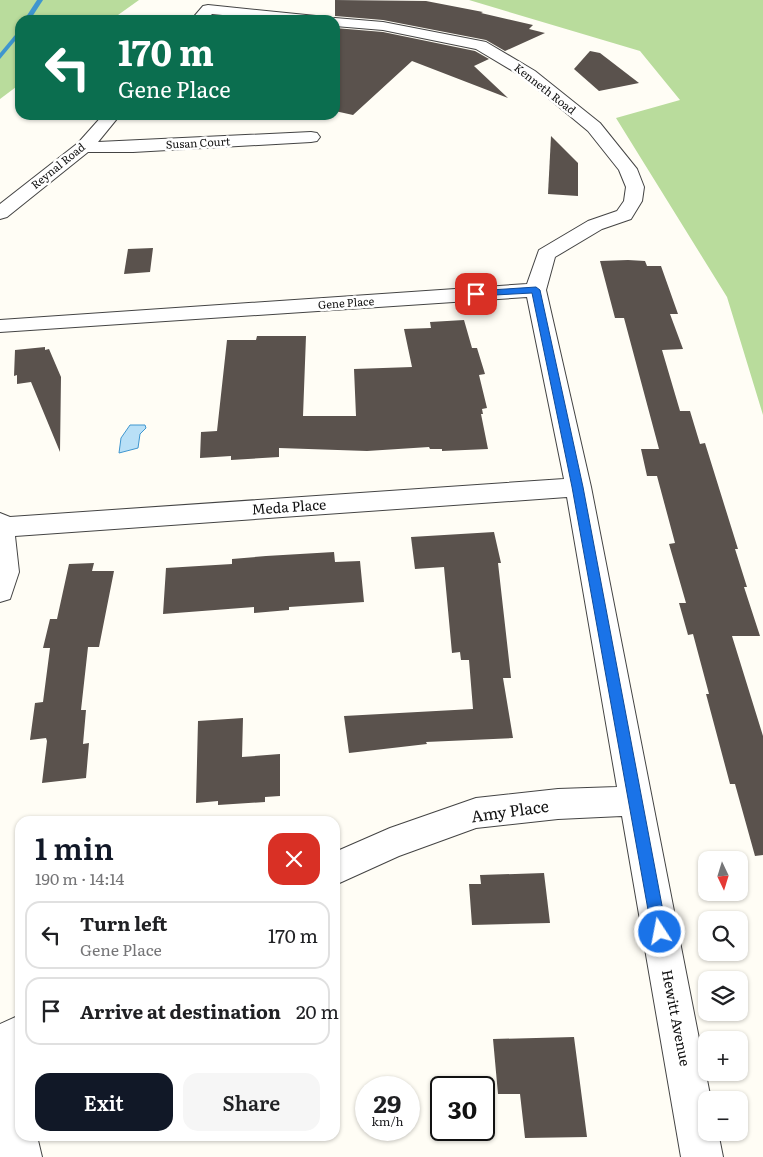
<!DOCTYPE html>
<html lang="en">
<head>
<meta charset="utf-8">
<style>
	body { margin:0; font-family:Literata,serif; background:#f6f6f6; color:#202124; height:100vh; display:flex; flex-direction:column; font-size:19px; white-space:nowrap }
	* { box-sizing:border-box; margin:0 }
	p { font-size:16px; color:#757577 }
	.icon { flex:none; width:28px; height:28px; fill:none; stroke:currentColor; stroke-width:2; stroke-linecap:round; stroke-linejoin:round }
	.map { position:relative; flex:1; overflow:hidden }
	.side { position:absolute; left:15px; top:816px; width:325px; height:325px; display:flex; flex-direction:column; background:#fff; border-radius:15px; box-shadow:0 1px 4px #0004 }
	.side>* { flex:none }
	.hud { position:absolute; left:15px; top:15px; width:325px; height:105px; border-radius:15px; box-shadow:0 1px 4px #0004; background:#0b6e4f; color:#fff; overflow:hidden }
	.needle { width:32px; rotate:176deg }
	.controls { position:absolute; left:698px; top:851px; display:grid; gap:10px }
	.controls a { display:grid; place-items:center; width:50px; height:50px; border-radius:10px; background:#fff; box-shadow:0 1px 4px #0004; font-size:25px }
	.speed { position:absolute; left:355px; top:1076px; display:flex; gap:10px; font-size:25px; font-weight:700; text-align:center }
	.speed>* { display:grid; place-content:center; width:65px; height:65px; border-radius:50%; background:#fff; box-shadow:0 1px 4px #0004; line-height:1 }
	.speed small { font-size:12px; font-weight:400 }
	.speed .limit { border:2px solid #111; border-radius:8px; background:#fff; color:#111 }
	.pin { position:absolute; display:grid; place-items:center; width:42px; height:42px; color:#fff; margin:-21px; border-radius:10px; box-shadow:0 2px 8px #0006 }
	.me { position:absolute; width:55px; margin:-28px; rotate:349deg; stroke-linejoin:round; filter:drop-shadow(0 0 4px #0008) }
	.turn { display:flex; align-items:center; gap:18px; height:105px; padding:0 20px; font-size:22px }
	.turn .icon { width:65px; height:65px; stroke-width:2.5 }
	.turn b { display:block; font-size:35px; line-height:42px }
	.round { display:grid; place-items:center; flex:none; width:52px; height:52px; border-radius:15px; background:#f6f6f6 }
	.headline { display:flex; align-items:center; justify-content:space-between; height:85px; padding:0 20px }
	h1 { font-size:30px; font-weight:600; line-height:38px; color:#111827 }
	.action { display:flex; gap:10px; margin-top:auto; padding:10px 20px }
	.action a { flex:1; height:58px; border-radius:15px; background:#111827; color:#fff; font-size:20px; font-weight:600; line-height:58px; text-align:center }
	.action a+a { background:#f6f6f6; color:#202124 }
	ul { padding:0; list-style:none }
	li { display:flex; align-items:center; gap:15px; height:68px; margin:0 10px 8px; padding:0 10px; border:2px solid #e0e0e0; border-radius:15px }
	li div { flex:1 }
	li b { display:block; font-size:19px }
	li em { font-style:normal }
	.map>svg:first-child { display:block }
	.forest { fill:#b9dc9c }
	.water { fill:#b9e0f7; stroke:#3f96cf }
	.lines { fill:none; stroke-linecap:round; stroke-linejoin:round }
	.stream { fill:#3f96cf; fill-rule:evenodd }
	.building { fill:#5a524d }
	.minor-casing { stroke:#444; stroke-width:2 }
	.minor { fill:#fff; fill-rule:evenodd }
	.route { fill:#1a73e8; stroke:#114b97 }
	.labels { text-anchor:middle; stroke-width:5; stroke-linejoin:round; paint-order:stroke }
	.far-street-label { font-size:11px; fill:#111; stroke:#fff }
	.street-label { font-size:14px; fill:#111; stroke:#fff }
	.near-street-label { font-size:16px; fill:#111; stroke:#fff }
</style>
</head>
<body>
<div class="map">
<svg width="763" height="1157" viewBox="0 0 763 1157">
	<rect width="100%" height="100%" fill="#fffdf5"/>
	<g class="forest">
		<polygon points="0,0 139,0 111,20 20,20 20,84 0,99"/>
		<polygon points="469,0 763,0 763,415 727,297 616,118 680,100 640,51"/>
	</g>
	<polygon class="water" points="130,425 145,425 146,428 140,434 138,448 119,453 121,438"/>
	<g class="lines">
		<g class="stream">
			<polygon points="37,0 43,0 30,20 24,20"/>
			<polygon points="20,29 20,35 0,59 0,53"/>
		</g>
	</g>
	<g class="building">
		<polygon points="335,0 426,1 483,12 481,13 533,25 529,29 545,33 505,51 486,40 383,20 335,16"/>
		<polygon points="335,28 383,32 475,51 489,59 474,66 508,98 412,61 353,115 335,111"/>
		<polygon points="590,51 600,53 639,83 599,91 574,69"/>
		<polygon points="551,136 578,163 578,196 548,194"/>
		<polygon points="153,248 150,272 124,274 128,249"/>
		<polygon points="628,260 645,261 647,266 661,266 678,314 670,314 683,349 662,350 680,411 690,411 700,444 705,443 738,549 735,549 747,587 744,587 760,636 732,636 763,736 763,855 755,856 735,784 730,784 706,694 709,694 693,634 688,635 679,603 686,603 669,544 675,543 657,476 647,476 641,449 659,449 624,318 615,318 600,261"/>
		<polygon points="464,320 472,348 477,348 485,374 479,375 487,408 482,409 483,414 481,414 488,449 442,451 442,449 430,449 429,447 367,451 279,448 279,457 231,460 231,456 200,458 201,432 217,431 227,340 256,340 257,336 306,336 303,416 356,416 354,369 412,367 404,329 431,328 430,322"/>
		<polygon points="45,347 45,350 49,349 61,377 60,452 31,382 17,384 17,375 14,376 15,350"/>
		<polygon points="494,532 501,563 498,563 511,678 503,678 513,738 426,742 427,744 349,753 344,716 473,709 469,660 461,660 460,652 452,653 444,567 415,569 411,537"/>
		<polygon points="334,552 335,562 360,561 364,602 289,607 289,610 254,613 254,607 163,614 166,568 232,564 232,559 266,556"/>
		<polygon points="94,563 92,571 114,571 99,647 88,647 81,710 86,710 83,744 89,743 86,778 42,783 47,741 46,738 30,740 35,703 43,702 50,648 43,648 50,619 57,619 69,564"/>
		<polygon points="243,718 242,757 280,754 280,796 265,797 265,802 218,805 218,801 196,803 198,721"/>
		<polygon points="544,873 550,923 472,925 469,884 481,884 480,875"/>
		<polygon points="574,1037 587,1137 525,1138 520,1094 498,1094 493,1039"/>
	</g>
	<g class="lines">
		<defs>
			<g id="minor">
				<polygon points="208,5 316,16 323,20 274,20 212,14 206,20 191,20 203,6"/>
				<polygon points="335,18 383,22 486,42 535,71 600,123 637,169 644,187 642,201 631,219 602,229 555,257 546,290 591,487 711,1100 706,1100 706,1132 718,1132 723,1157 681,1157 622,816 558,819 476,828 399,856 335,885 335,852 390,828 476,798 558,789 617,787 567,497 15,536 19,572 10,599 0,602 0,513 10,517 564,479 527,297 0,332 0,320 527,284 539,250 588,221 617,211 624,201 626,187 619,170 588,131 523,77 476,49 383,30 335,26 335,20 329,20"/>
				<polygon points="103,115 120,115 98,142 311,132 317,133 320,137 317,141 311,142 133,152 88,152 7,217 0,219 0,204 78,143"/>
				<polygon points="20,1015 20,1136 37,1136 42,1157 0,1157 0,1024"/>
			</g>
		</defs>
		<use href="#minor" class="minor-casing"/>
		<use href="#minor" class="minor"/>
	</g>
	<polygon class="route" points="536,287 540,290 583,487 667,932 665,938 660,940 654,938 652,932 572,487 532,293 476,296 472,294 476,291"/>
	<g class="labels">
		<g class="far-street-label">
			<text transform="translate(545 89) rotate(38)" y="4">Kenneth Road</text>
			<text transform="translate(198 143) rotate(-3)" y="4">Susan Court</text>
			<text transform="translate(58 166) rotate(-39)" y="4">Reynal Road</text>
			<text transform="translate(346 303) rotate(-4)" y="4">Gene Place</text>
		</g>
		<g class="street-label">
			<text transform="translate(289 507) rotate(-4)" y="5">Meda Place</text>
			<text transform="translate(676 1018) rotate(79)" y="5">Hewitt Avenue</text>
		</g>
		<g class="near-street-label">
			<text transform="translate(510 811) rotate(-8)" y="6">Amy Place</text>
		</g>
	</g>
</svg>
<div class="controls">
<a><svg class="needle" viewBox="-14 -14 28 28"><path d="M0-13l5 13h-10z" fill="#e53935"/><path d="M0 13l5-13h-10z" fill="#757577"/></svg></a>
<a><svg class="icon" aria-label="search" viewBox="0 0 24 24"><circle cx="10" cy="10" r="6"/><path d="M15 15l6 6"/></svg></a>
<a><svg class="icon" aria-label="layers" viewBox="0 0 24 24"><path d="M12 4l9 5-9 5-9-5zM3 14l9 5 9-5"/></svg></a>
<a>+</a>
<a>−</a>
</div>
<div class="speed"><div>29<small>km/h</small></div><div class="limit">30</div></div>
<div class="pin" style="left:476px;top:294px;background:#d93025"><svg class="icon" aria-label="arrive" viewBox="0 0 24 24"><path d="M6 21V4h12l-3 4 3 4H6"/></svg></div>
<svg class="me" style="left:660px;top:932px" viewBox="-20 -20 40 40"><circle r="17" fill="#1a73e8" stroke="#fff" stroke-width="3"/><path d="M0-11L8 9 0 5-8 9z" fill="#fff"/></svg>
<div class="hud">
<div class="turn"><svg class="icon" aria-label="left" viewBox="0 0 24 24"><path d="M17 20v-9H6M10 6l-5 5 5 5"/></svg><div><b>170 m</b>Gene Place</div></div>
</div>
<section class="side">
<div class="headline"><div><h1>1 min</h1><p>190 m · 14:14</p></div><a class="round" style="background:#d93025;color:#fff"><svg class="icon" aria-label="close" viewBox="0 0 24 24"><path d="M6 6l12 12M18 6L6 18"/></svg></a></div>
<ul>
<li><svg class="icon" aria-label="left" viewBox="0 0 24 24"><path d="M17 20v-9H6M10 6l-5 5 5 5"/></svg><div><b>Turn left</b><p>Gene Place</p></div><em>170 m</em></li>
<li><svg class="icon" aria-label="arrive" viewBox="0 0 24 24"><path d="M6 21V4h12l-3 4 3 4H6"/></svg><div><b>Arrive at destination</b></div><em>20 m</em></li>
</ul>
<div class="action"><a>Exit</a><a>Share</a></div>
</section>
</div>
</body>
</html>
